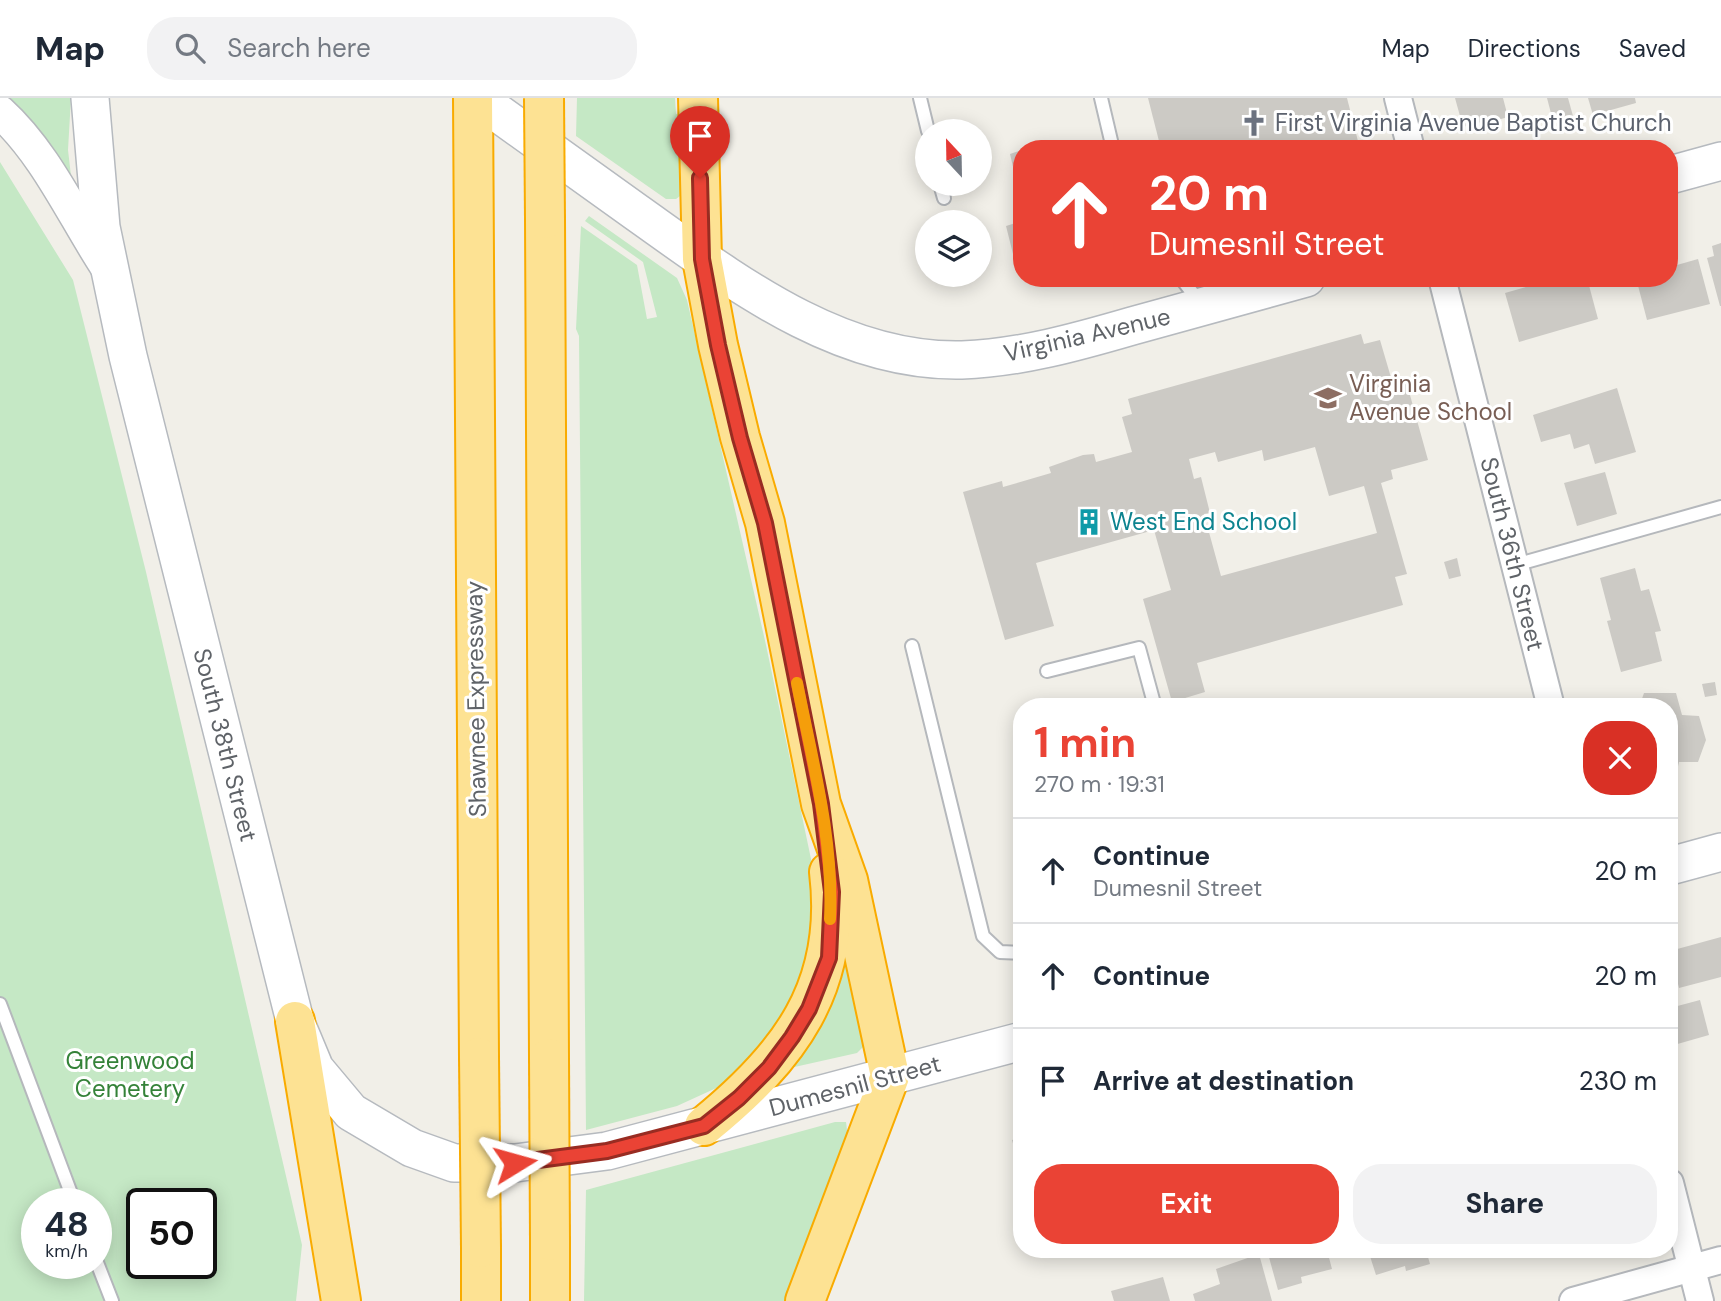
<!DOCTYPE html>
<html lang="en">
<head>
<meta charset="utf-8">
<style>
	body { margin:0; font-family:"DM Sans",sans-serif; background:#f2f2f3; color:#1f2937; height:100vh; display:flex; flex-direction:column; font-size:26px; white-space:nowrap }
	* { box-sizing:border-box; margin:0 }
	p { font-size:23px; color:#747a83 }
	.icon { flex:none; width:38px; height:38px; fill:none; stroke:currentColor; stroke-width:2; stroke-linecap:round; stroke-linejoin:round }
	.map { position:relative; flex:1; overflow:hidden }
	.drawer { position:absolute; left:1013px; top:600px; width:665px; height:560px; display:flex; flex-direction:column; background:#fff; border-radius:28px; box-shadow:0 4px 18px #0003 }
	.drawer>* { flex:none }
	.hud { position:absolute; left:1013px; top:42px; width:665px; height:147px; border-radius:28px; box-shadow:0 4px 18px #0003; background:#ea4335; color:#fff; overflow:hidden }
	.needle { width:46px; rotate:338deg }
	.fabs { position:absolute; left:915px; top:21px; display:grid; gap:14px }
	.fabs a { display:grid; place-items:center; width:77px; height:77px; border-radius:50%; background:#fff; box-shadow:0 4px 18px #0003; font-size:35px }
	.speed { position:absolute; left:21px; top:1090px; display:flex; gap:14px; font-size:35px; font-weight:700; text-align:center }
	.speed>* { display:grid; place-content:center; width:91px; height:91px; border-radius:50%; background:#fff; box-shadow:0 4px 18px #0003; line-height:1 }
	.speed small { font-size:18px; font-weight:400 }
	.speed .limit { border:4px solid #111; border-radius:10px; background:#fff; color:#111 }
	.pin { position:absolute; display:grid; place-items:center; width:60px; height:60px; color:#fff; margin:-72px -30px; border-radius:50% 50% 50% 0; rotate:-45deg; box-shadow:0 0 7px #0007 }
	.pin .icon { rotate:45deg }
	.me { position:absolute; width:77px; margin:-38px; rotate:82deg; stroke-linejoin:round; filter:drop-shadow(0 0 5px #0008) }
	.turn { display:flex; align-items:center; gap:24px; height:147px; padding:0 21px; font-size:32px }
	.turn .icon { width:91px; height:91px; stroke-width:2.5 }
	.turn b { display:block; font-size:49px; line-height:60px }
	.round { display:grid; place-items:center; flex:none; width:74px; height:74px; border-radius:28px; background:#f2f2f3 }
	.headline { display:flex; align-items:center; justify-content:space-between; height:119px; padding:0 21px }
	h1 { font-size:42px; font-weight:700; line-height:52px; color:#ea4335 }
	.cta { display:flex; gap:14px; margin-top:auto; padding:14px 21px }
	.cta a { flex:1; height:80px; border-radius:28px; background:#ea4335; color:#fff; font-size:28px; font-weight:700; line-height:80px; text-align:center }
	.cta a+a { background:#f2f2f3; color:#1f2937 }
	ul { padding:0; list-style:none }
	li { display:flex; align-items:center; gap:21px; height:105px; padding:0 21px; border-top:2px solid #e0e1e3 }
	li div { flex:1 }
	li b { display:block; font-size:26px }
	li em { font-style:normal }
	header { display:flex; align-items:center; gap:42px; box-sizing:border-box; height:98px; padding:0 35px; background:#fff; border-bottom:2px solid #e0e1e3 }
	header strong { font-size:33px }
	nav { display:flex; gap:38px; margin-inline-start:auto; font-size:24px }
	.search { width:490px; height:63px; background:#f2f2f3; display:flex; align-items:center; gap:18px; box-sizing:border-box; padding:0 24px; border-radius:28px; color:#747a83; font-size:26px }
	.map>svg:first-child { display:block }
	.green { fill:#c5e8c5; fill-rule:evenodd }
	.building { fill:#cccac5; fill-rule:evenodd }
	.lines { fill:none; stroke-linecap:round; stroke-linejoin:round }
	.service-casing { stroke:#b5b8bc; stroke-width:16 }
	.minor-casing { stroke:#b5b8bc; stroke-width:30 }
	.tertiary-casing { stroke:#b5b8bc; stroke-width:35 }
	.secondary-casing { stroke:#b6babf; stroke-width:40 }
	.motorway-casing { stroke:#f9ab00; stroke-width:42 }
	.service { stroke:#fff; stroke-width:12 }
	.minor { stroke:#fff; stroke-width:26 }
	.tertiary { stroke:#fff; stroke-width:32 }
	.secondary { stroke:#fff; stroke-width:37 }
	.motorway { stroke:#fde293; stroke-width:38 }
	.motorway-bridge-casing { stroke:#f9ab00; stroke-width:42; stroke-linecap:butt }
	.motorway-bridge { stroke:#fde293; stroke-width:38 }
	.route-casing { stroke:#982c22; stroke-width:18 }
	.route { stroke:#ea4335; stroke-width:12 }
	.slow { stroke:#f59e0b; stroke-width:12 }
	.labels { text-anchor:middle; stroke-width:6; stroke-linejoin:round; paint-order:stroke }
	.worship-label { font-size:24px; fill:#5b616d; stroke:#fff; text-anchor:start }
	.street-label { font-size:24px; fill:#5f6368; stroke:#fff }
	.education-label { font-size:24px; fill:#785e54; stroke:#fff; text-anchor:start }
	.culture-label { font-size:24px; fill:#0d838f; stroke:#fff; text-anchor:start }
	.park-label { font-size:24px; fill:#348238; stroke:#fff }
</style>
</head>
<body>
<header>
<strong>Map</strong>
<div class="search"><svg class="icon" aria-label="search" viewBox="0 0 24 24"><circle cx="10" cy="10" r="6"/><path d="M15 15l6 6"/></svg>Search here</div>
<nav><a>Map</a><a>Directions</a><a>Saved</a></nav>
</header>
<div class="map">
<svg width="1721" height="1203" viewBox="0 0 1721 1203">
	<rect width="100%" height="100%" fill="#f1efe8"/>
	<g class="green">
		<polygon points="4,0 71,0 68,52 71,78 68,81"/>
		<polygon points="577,0 675,0 676,16 681,17 684,95 676,101 666,101 576,38"/>
		<path d="M0 64 73 182 146 474 302 1147 296 1203H0ZM37 1106H96V1166H37ZM142 1106H201V1166H142Z"/>
		<polygon points="589,118 677,180 687,202 766,547 819,799 801,899 736,981 677,1008 586,1032 579,238 576,231 581,128 637,167 647,221 657,219 643,164 585,123"/>
		<polygon points="843,843 867,945 857,955 790,970"/>
		<polygon points="835,1024 846,1024 848,1040 787,1203 584,1203 586,1092"/>
	</g>
	<g class="building">
		<polygon points="1148,0 1347,0 1360,51 1161,51"/>
		<polygon points="1455,0 1503,0 1508,19 1494,23 1496,28 1483,31 1481,24 1463,29"/>
		<polygon points="1547,0 1568,0 1573,18 1553,23"/>
		<polygon points="1588,0 1635,0 1636,5 1593,17"/>
		<polygon points="1022,52 1022,71 1014,73 1010,56"/>
		<polygon points="1022,123 1022,167 1016,168 1006,128"/>
		<polygon points="1721,145 1721,208 1720,208 1707,160 1714,158 1712,148"/>
		<polygon points="1698,161 1710,206 1647,222 1636,180 1670,180 1670,169"/>
		<polygon points="1558,180 1587,180 1598,221 1519,244 1505,195"/>
		<path d="M1361 236 1364 246 1380 242 1392 283 1405 279 1428 362 1391 372 1393 381 1381 385 1407 476 1395 479 1403 507 1197 565 1205 594 1172 604 1143 501 1171 492 1154 432 1036 465 1054 528 1005 542 963 394 1002 383 1003 389 1051 375 1049 369 1083 357 1094 356 1096 364 1132 354 1122 319 1132 316 1128 301 1131 300ZM1315 349 1329 398 1364 388 1377 435 1221 478 1204 416 1210 415 1201 379 1194 381 1189 361 1215 354 1218 364 1262 352 1264 363Z"/>
		<polygon points="1617,290 1636,354 1595,366 1589,346 1574,351 1570,336 1541,344 1533,317"/>
		<polygon points="1605,374 1617,416 1577,428 1564,385"/>
		<polygon points="1457,460 1461,478 1449,481 1444,464"/>
		<polygon points="1635,470 1641,493 1649,491 1661,533 1655,534 1662,563 1621,574 1607,523 1611,522 1600,480"/>
		<polygon points="1715,584 1717,597 1705,599 1702,586"/>
		<polygon points="1644,595 1676,595 1682,617 1699,618 1706,642 1698,664 1679,664 1673,690 1670,690 1670,609 1639,609"/>
		<polygon points="1721,839 1721,879 1679,890 1670,853"/>
		<polygon points="1700,902 1709,937 1674,947 1670,931 1670,910"/>
		<polygon points="1022,1039 1022,1074 1021,1074 1012,1042"/>
		<polygon points="1267,1152 1327,1152 1332,1171 1301,1179 1302,1185 1278,1192"/>
		<polygon points="1368,1152 1426,1152 1430,1166 1406,1173 1405,1168 1376,1177"/>
		<polygon points="1259,1156 1272,1203 1195,1203 1193,1196 1220,1186 1216,1171"/>
		<polygon points="1163,1179 1170,1203 1114,1203 1111,1193"/>
	</g>
	<g class="lines">
		<defs>
			<g id="service">
				<polyline points="920,0 928,33"/>
				<polyline points="1101,0 1113,51"/>
				<polyline points="940,86 944,100"/>
				<polyline points="1181,180 1201,206"/>
				<polyline points="1515,467 1721,409"/>
				<polyline points="912,548 983,838 1000,854 1022,855"/>
				<polyline points="1047,573 1139,550 1155,609"/>
				<polyline points="0,906 75,1106"/>
				<polyline points="96,1162 112,1203"/>
			</g>
			<g id="minor">
				<polyline points="1398,0 1411,51"/>
				<polyline points="1442,180 1551,609"/>
				<polyline points="1670,1085 1700,1203"/>
				<polyline points="1573,1203 1721,1162"/>
			</g>
			<path id="tertiary" d="M0 14C46 56 72 116 106 168"/>
			<g id="secondary">
				<polyline points="90,0 101,129 128,258 295,923 315,971 351,1014 412,1050 454,1065 515,1065 607,1053 1022,943"/>
				<path d="M477 0C530 38 583 76 636 114 732 182 838 265 962 262 1020 260 1077 244 1132 228 1190 212 1248 196 1306 180"/>
				<polyline points="1670,77 1721,63"/>
				<polyline points="1670,768 1721,754"/>
			</g>
			<g id="motorway">
				<polyline points="473,0 479,959"/>
				<polyline points="698,0 702,161 718,247 740,339 765,425 821,706 848,782 890,978 805,1203"/>
				<polyline points="545,121 549,960"/>
				<polyline points="295,923 341,1203"/>
				<path d="M704 1028C789 959 843 889 829 774"/>
				<polyline points="550,1143 550,1203"/>
				<polyline points="481,1150 481,1203"/>
			</g>
		</defs>
		<use href="#service" class="service-casing"/>
		<use href="#minor" class="minor-casing"/>
		<use href="#tertiary" class="tertiary-casing"/>
		<use href="#secondary" class="secondary-casing"/>
		<use href="#motorway" class="motorway-casing"/>
		<use href="#service" class="service"/>
		<use href="#minor" class="minor"/>
		<use href="#tertiary" class="tertiary"/>
		<use href="#secondary" class="secondary"/>
		<use href="#motorway" class="motorway"/>
		<defs>
			<g id="motorway-bridge">
				<polyline points="544,0 545,121"/>
				<polyline points="479,959 481,1150"/>
				<polyline points="549,960 550,1143"/>
			</g>
		</defs>
		<use href="#motorway-bridge" class="motorway-bridge-casing"/>
		<use href="#motorway-bridge" class="motorway-bridge"/>
	</g>
	<g class="lines">
		<defs>
			<polyline id="route" points="515,1065 607,1053 704,1028 739,1000 769,970 792,939 809,911 829,860 832,794 821,706 765,425 740,340 718,247 702,161 700,80"/>
		</defs>
		<use href="#route" class="route-casing"/>
		<use href="#route" class="route"/>
		<path class="slow" d="M797 585C812 662 834 742 830 821"/>
	</g>
	<defs>
		<symbol id="church-bare" viewBox="-9 -9 18 18"><path d="M-1.2-6h2.4v3.5h3.3v2.4h-3.3V6h-2.4V-.1h-3.3v-2.4h3.3Z" fill="#6b7280" stroke="#fff" stroke-width="2.5" paint-order="stroke"/></symbol>
		<symbol id="school-bare" viewBox="-9 -9 18 18"><path d="M0-5L7-2L0 1L-7-2ZM-4 1L0 2.5L4 1V4Q0 6-4 4Z" fill="#8d6e63" stroke="#fff" stroke-width="2.5" paint-order="stroke"/></symbol>
		<symbol id="building-bare" viewBox="-9 -9 18 18"><path d="M-4-6H4V6H1V3H-1V6H-4ZM-2.5-4.3h1.7v1.8h-1.7ZM.8-4.3h1.7v1.8H.8ZM-2.5-1h1.7V.8h-1.7ZM.8-1h1.7V.8H.8Z" fill="#0f9aa8" stroke="#fff" stroke-width="2.5" paint-order="stroke"/></symbol>
	</defs>
	<g fill-rule="evenodd">
		<use href="#church-bare" x="1235" y="6" width="38" height="38"/>
		<use href="#school-bare" x="1309" y="281" width="38" height="38"/>
		<use href="#building-bare" x="1070" y="405" width="38" height="38"/>
	</g>
	<g class="labels">
		<g class="worship-label">
			<text x="1275" y="33">First Virginia Avenue Baptist Church</text>
		</g>
		<g class="street-label">
			<text transform="translate(1087 237) rotate(-13)" y="8">Virginia Avenue</text>
			<text transform="translate(1512 456) rotate(76)" y="8">South 36th Street</text>
			<text transform="translate(476 601) rotate(-91)" y="8">Shawnee Expressway</text>
			<text transform="translate(225 647) rotate(76)" y="8">South 38th Street</text>
			<text transform="translate(855 988) rotate(-15)" y="8">Dumesnil Street</text>
		</g>
		<g class="education-label">
			<text x="1349" y="294">Virginia<tspan x="1349" dy="28">Avenue School</tspan></text>
		</g>
		<g class="culture-label">
			<text x="1110" y="432">West End School</text>
		</g>
		<g class="park-label">
			<text x="130" y="971">Greenwood<tspan x="130" dy="28">Cemetery</tspan></text>
		</g>
	</g>
</svg>
<div class="fabs">
<a><svg class="needle" viewBox="-14 -14 28 28"><path d="M0-13l5 13h-10z" fill="#e53935"/><path d="M0 13l5-13h-10z" fill="#747a83"/></svg></a>
<a><svg class="icon" aria-label="layers" viewBox="0 0 24 24"><path d="M12 4l9 5-9 5-9-5zM3 14l9 5 9-5"/></svg></a>
</div>
<div class="speed"><div>48<small>km/h</small></div><div class="limit">50</div></div>
<div class="pin" style="left:700px;top:80px;background:#d93025"><svg class="icon" aria-label="arrive" viewBox="0 0 24 24"><path d="M6 21V4h12l-3 4 3 4H6"/></svg></div>
<svg class="me" style="left:515px;top:1065px" viewBox="-20 -20 40 40"><path d="M0-17L14 15 0 8-14 15z" fill="#ea4335" stroke="#fff" stroke-width="4"/></svg>
<div class="hud">
<div class="turn"><svg class="icon" aria-label="ahead" viewBox="0 0 24 24"><path d="M12 20V5M6 11l6-6 6 6"/></svg><div><b>20 m</b>Dumesnil Street</div></div>
</div>
<section class="drawer">
<div class="headline"><div><h1>1 min</h1><p>270 m · 19:31</p></div><a class="round" style="background:#d93025;color:#fff"><svg class="icon" aria-label="close" viewBox="0 0 24 24"><path d="M6 6l12 12M18 6L6 18"/></svg></a></div>
<ul>
<li><svg class="icon" aria-label="ahead" viewBox="0 0 24 24"><path d="M12 20V5M6 11l6-6 6 6"/></svg><div><b>Continue</b><p>Dumesnil Street</p></div><em>20 m</em></li>
<li><svg class="icon" aria-label="ahead" viewBox="0 0 24 24"><path d="M12 20V5M6 11l6-6 6 6"/></svg><div><b>Continue</b></div><em>20 m</em></li>
<li><svg class="icon" aria-label="arrive" viewBox="0 0 24 24"><path d="M6 21V4h12l-3 4 3 4H6"/></svg><div><b>Arrive at destination</b></div><em>230 m</em></li>
</ul>
<div class="cta"><a>Exit</a><a>Share</a></div>
</section>
</div>
</body>
</html>
